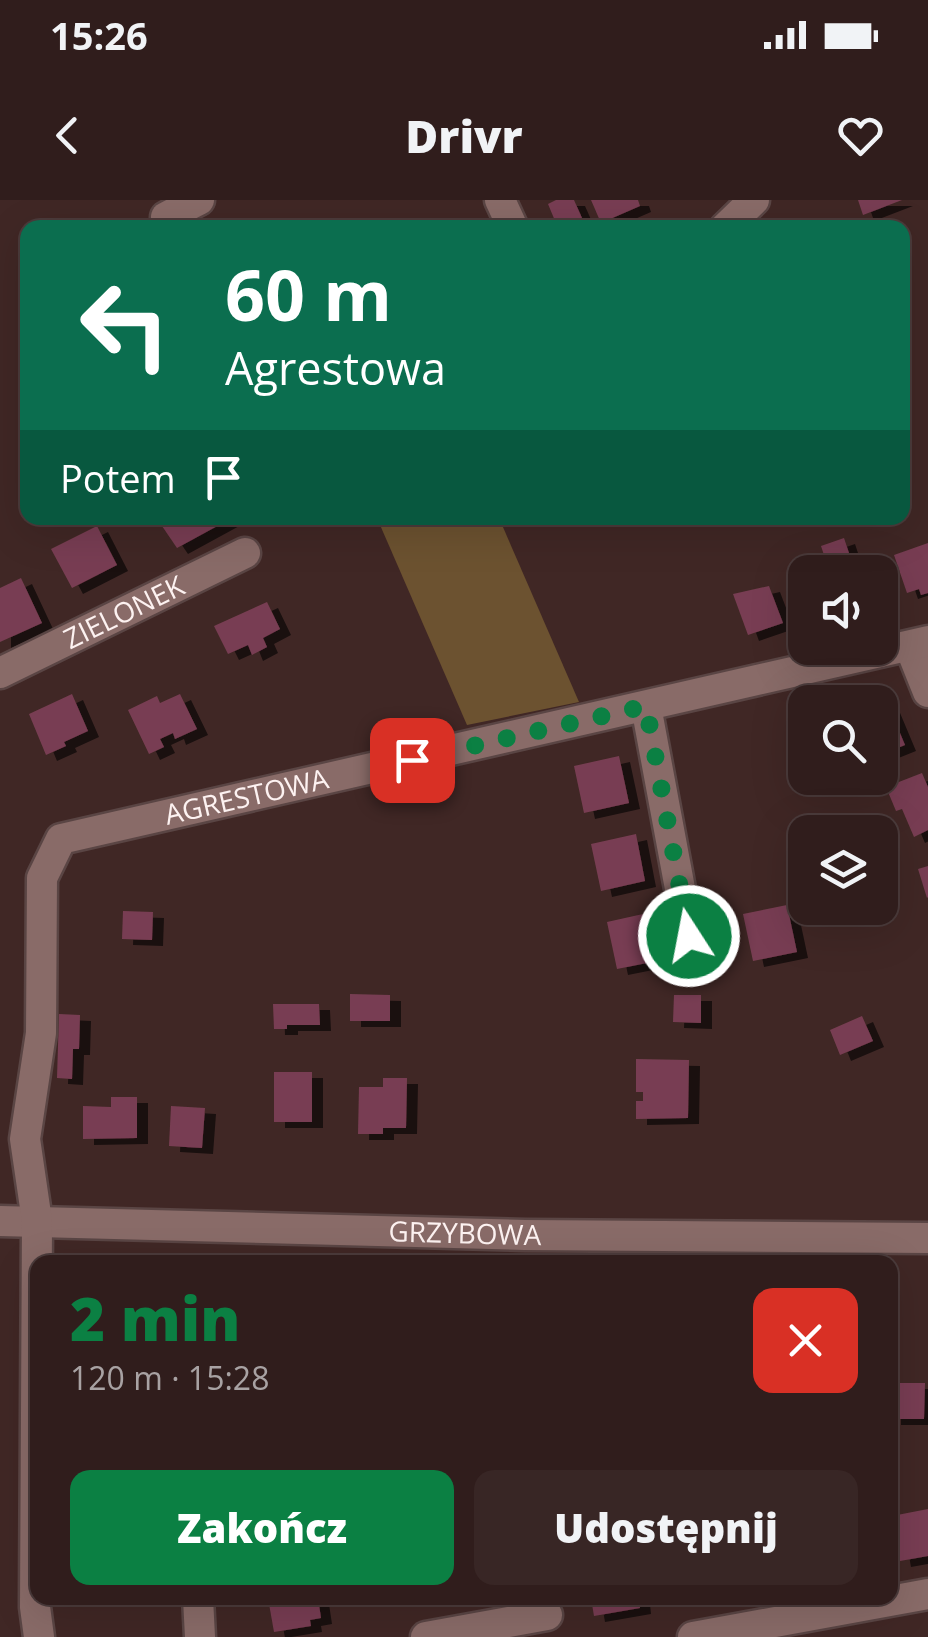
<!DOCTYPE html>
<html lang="pl">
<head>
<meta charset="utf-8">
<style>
	body { margin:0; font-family:"Open Sans",sans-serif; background:#382625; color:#f1f3f6; height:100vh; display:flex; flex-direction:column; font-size:38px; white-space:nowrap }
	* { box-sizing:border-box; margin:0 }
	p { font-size:32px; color:#a8a2a3 }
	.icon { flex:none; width:55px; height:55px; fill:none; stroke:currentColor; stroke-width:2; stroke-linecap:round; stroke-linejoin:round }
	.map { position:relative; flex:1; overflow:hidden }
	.sheet { position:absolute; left:30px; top:1055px; width:868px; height:350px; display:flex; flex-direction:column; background:#301d1c; border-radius:20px; box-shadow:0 10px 40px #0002,0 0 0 2px #4b3b3b }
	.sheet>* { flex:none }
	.top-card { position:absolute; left:20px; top:20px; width:890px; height:305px; border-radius:20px; box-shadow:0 10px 40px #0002,0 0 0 2px #4b3b3b; background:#0b6e4f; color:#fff; overflow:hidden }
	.fabs { position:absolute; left:788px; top:355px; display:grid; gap:20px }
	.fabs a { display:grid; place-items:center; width:110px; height:110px; border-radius:20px; background:#301d1c; box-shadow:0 10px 40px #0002,0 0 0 2px #4b3b3b; font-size:50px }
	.pin { position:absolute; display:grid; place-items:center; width:85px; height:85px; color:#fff; margin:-42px; border-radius:20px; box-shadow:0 5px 15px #0006 }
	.me { position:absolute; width:110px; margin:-55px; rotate:349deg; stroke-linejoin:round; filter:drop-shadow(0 0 8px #0008) }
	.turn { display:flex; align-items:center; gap:35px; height:210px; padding:0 40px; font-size:45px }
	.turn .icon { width:130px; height:130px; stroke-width:2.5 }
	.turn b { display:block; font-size:70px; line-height:85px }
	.then { display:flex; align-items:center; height:95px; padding:0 40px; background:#0003; gap:20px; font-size:38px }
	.round { display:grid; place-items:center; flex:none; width:105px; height:105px; border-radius:20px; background:#382625 }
	.overview { display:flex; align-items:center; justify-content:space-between; height:170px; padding:0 40px }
	h1 { font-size:60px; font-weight:800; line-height:75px; color:#0b8043 }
	.cta { display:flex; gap:20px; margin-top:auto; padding:20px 40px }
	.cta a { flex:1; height:115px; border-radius:20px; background:#0b8043; color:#fff; font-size:40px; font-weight:800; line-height:115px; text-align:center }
	.cta a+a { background:#382625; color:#f1f3f6 }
	.status { display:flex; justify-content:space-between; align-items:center; height:70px; padding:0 50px; background:#301d1c; direction:ltr }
	.status svg { height:28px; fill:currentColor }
	header { display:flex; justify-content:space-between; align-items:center; height:130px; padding:0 40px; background:#301d1c; font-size:45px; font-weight:800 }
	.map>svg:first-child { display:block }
	.green { fill:#6c5230 }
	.building { fill:#783e52; filter:url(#shadow) }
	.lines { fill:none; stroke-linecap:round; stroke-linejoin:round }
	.minor-casing { stroke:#5a4544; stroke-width:35 }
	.minor { stroke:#896b68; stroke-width:30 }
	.route { stroke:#0b8043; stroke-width:18; stroke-dasharray:0 32.4 }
	.labels { text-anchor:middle; stroke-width:10; stroke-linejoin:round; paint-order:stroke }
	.street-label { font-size:28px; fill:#fdf2f1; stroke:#1f1312 }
</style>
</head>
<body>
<div class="status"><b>15:26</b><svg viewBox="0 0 49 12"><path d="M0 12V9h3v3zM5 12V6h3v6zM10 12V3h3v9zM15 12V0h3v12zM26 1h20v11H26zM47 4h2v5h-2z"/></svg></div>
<header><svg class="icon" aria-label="back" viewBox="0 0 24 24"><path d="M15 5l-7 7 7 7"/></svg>Drivr<svg class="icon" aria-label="heart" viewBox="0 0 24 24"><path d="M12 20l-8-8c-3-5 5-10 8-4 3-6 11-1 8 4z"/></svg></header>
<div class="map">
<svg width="928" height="1437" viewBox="0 0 928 1437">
	<defs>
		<filter id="shadow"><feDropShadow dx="11" dy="6" stdDeviation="0" flood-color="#0009"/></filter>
	</defs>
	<rect width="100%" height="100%" fill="#402725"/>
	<polygon class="green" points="377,318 499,318 579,502 467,525"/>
	<g class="building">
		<polygon points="556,0 574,0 582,18 558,28 548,4"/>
		<polygon points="591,0 638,0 640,6 601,23"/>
		<polygon points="858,0 902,0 863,15"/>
		<polygon points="171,318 232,318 177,348 162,326"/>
		<polygon points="97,326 117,365 72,388 51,349"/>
		<polygon points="844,338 851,359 847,361 854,372 805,372 804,383 798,363 824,355 821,346"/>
		<polygon points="928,343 928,393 921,395 919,389 907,393 894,355"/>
		<polygon points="21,378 42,423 0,442 0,388"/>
		<polygon points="769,386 783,423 748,435 733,394"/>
		<polygon points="267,402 280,429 263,438 267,447 252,455 248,445 228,454 214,426"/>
		<polygon points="72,494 88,531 64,542 66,546 46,555 29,514"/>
		<polygon points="180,494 197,529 175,539 173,533 160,539 164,547 149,554 128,510 157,496 160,503"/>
		<polygon points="884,495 905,545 880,555 880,502 865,502"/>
		<polygon points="619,556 629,603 584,613 574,566"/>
		<polygon points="922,573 928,587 928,630 914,637 902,609 896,611 886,587"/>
		<polygon points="636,634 645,681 601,691 591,644"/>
		<polygon points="928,666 928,697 927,698 918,669"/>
		<polygon points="787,705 797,752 753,761 743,714"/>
		<polygon points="123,711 153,712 152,740 122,739"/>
		<polygon points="652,712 662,760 617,769 607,722"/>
		<polygon points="350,794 390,795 390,821 350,821"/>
		<polygon points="674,795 701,795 701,823 673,822"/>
		<polygon points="273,804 319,804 320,825 287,825 287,829 274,829"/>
		<polygon points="59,814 80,815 79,849 73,849 72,879 57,878"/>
		<polygon points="862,816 873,841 840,855 830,830"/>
		<polygon points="636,859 689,860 688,918 636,919 636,901 643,901 643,892 636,892"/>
		<rect x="274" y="872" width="38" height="50"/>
		<polygon points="383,878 407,878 406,928 383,928 383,934 358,934 359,887 383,887"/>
		<polygon points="111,897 137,897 137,938 83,939 83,906 111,907"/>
		<polygon points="171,906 205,908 202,948 169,946"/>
		<polygon points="890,1183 925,1183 924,1219 890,1219"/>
		<polygon points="928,1309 928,1356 900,1361 892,1316"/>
		<polygon points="268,1398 318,1398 321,1418 310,1420 311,1426 274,1432"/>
		<polygon points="591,1398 639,1398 640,1408 594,1416"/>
	</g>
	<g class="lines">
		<defs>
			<g id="minor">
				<polyline points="500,0 513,28"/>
				<polyline points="166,17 199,0"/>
				<polyline points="725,28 754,0"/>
				<polyline points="910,447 928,492"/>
				<path id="s1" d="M0 473 245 353"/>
				<polyline points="646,506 689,737"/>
				<path id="s2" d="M0 1021 525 1035 928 1038"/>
				<polyline points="198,1398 200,1437"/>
				<path id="s3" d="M39 1437 35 1407 37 1021 25 939 41 833 42 678 61 639 928 441"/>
				<polyline points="426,1437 547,1415"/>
				<polyline points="693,1437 928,1394"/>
			</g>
		</defs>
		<use href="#minor" class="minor-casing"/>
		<use href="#minor" class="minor"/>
	</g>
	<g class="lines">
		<polyline class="route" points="412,560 646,506 689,736"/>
	</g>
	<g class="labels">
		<g class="street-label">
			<text dy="10" stroke="none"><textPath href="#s1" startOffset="138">ZIELONEK</textPath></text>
			<text dy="10" stroke="none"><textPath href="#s3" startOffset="995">AGRESTOWA</textPath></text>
			<text dy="10" stroke="none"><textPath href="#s2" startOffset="465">GRZYBOWA</textPath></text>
		</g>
	</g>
</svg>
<div class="fabs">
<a><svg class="icon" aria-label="sound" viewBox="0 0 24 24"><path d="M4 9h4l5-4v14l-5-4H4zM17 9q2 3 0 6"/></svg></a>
<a><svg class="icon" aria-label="search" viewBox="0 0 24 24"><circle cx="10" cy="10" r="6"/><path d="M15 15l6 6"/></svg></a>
<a><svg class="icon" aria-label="layers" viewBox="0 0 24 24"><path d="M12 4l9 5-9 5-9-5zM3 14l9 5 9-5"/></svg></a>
</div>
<div class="pin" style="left:412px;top:560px;background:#d93025"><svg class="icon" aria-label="arrive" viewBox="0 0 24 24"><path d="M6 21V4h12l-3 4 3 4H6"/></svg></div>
<svg class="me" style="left:689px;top:736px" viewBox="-20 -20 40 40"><circle r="17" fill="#0b8043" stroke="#fff" stroke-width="3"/><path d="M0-11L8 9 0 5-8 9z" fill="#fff"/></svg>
<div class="top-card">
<div class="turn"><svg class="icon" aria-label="left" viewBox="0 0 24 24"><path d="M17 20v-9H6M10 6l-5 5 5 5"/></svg><div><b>60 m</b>Agrestowa</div></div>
<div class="then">Potem<svg class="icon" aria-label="arrive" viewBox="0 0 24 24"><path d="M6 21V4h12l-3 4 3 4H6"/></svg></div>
</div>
<section class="sheet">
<div class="overview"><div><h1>2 min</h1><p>120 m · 15:28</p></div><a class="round" style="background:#d93025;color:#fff"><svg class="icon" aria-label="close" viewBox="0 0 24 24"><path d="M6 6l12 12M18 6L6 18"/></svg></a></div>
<div class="cta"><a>Zakończ</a><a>Udostępnij</a></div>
</section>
</div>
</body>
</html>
